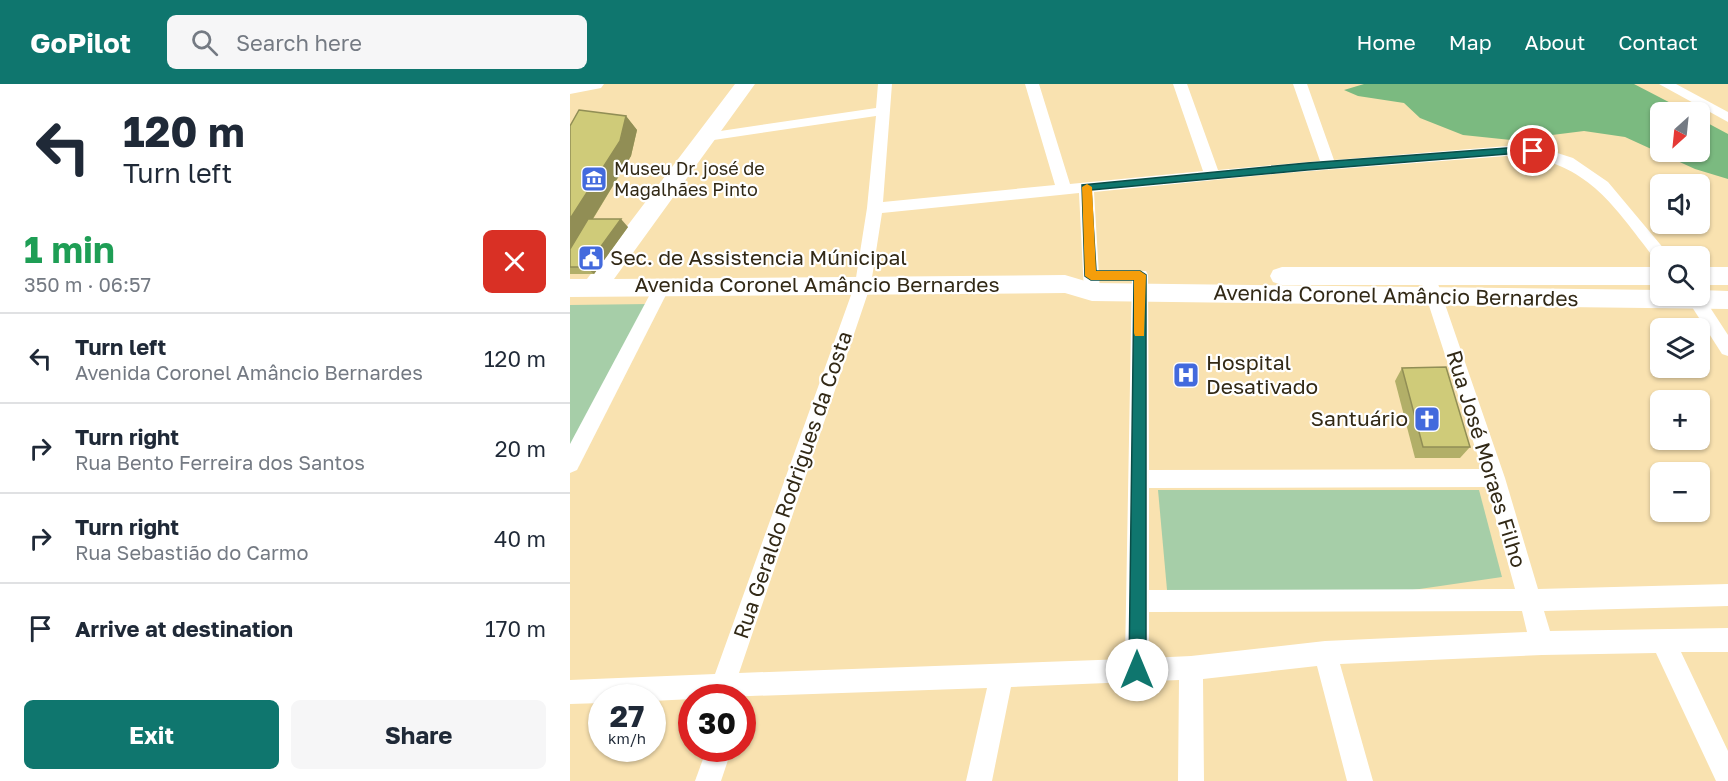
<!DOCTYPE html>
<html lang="en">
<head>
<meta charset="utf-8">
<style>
	body { margin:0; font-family:"Golos Text",sans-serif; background:#f6f6f7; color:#1f2937; height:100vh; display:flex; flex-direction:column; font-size:22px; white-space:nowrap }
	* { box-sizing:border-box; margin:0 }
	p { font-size:20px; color:#747a83 }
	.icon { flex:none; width:33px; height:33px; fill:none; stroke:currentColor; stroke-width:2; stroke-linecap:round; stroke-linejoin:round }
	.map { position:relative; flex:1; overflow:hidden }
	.side { display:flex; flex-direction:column; background:#fff; width:570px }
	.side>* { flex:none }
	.top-card { background:#fff; color:#1f2937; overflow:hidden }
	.needle { width:39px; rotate:207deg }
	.buttons { position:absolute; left:1080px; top:18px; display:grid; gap:12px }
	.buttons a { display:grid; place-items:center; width:60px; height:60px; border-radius:9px; background:#fff; box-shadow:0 2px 4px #0004; font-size:30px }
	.speed { position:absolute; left:18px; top:600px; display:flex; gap:12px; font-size:30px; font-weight:700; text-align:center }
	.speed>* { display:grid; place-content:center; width:78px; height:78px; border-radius:50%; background:#fff; box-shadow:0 2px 4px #0004; line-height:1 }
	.speed small { font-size:15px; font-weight:400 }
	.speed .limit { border:9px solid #d22; background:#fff; color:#111 }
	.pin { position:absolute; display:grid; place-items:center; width:51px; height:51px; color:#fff; margin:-26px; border:3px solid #fff; border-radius:50%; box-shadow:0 2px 6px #0007 }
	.me { position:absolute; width:66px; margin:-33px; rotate:0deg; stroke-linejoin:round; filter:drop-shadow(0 0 4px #0008) }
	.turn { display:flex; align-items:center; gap:21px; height:126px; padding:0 24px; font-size:27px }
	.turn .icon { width:78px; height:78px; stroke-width:2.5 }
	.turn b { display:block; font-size:42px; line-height:51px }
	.round { display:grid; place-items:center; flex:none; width:63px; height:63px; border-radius:9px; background:#f6f6f7 }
	.overview { display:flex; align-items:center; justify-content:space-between; height:102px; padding:0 24px }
	h1 { font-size:36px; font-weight:700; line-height:45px; color:#1e9e55 }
	.primary-button { display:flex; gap:12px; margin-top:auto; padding:12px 24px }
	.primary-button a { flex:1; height:69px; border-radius:9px; background:#0f766e; color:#fff; font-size:24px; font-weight:700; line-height:69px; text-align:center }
	.primary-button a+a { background:#f6f6f7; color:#1f2937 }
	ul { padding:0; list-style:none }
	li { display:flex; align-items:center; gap:18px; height:90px; padding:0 24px; border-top:2px solid #e0e1e3 }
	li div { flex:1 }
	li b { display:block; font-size:22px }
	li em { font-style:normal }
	header { display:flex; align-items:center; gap:36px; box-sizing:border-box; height:84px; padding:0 30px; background:#0f766e; color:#fff }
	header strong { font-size:28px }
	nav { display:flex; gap:33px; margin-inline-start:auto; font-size:21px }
	.search { width:420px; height:54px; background:#f6f6f7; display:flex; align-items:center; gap:15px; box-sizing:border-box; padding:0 21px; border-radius:9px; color:#747a83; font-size:22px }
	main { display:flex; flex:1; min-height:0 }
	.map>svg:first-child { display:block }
	.green { fill:#a6cea8 }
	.forest { fill:#7bba80 }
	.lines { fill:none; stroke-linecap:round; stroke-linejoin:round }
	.street { fill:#fff; fill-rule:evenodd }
	.secondary { fill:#fff; fill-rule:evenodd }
	.wall { fill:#b2af68 }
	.shaded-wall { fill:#918e55 }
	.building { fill:#cfcb79; stroke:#918e55; stroke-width:1.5 }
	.route { fill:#0f766e; stroke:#0a4d48; stroke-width:1.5 }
	.slow { fill:#f59e0b }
	.labels { text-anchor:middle; stroke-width:4.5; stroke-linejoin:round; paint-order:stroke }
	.far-poi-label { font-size:18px; fill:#322916; stroke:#fff; text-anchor:start }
	.poi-label { font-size:21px; fill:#322916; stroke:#fff; text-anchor:start }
	.street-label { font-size:21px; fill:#322916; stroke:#fff }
</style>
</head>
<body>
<header>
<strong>GoPilot</strong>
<div class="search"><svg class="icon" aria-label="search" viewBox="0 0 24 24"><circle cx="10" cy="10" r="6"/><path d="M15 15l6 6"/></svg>Search here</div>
<nav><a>Home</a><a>Map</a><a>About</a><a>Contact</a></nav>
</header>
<main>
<section class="side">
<div class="top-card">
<div class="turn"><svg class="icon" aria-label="left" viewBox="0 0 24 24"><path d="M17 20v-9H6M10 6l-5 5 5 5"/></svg><div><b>120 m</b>Turn left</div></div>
</div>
<div class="overview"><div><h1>1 min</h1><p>350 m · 06:57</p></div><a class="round" style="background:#d93025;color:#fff"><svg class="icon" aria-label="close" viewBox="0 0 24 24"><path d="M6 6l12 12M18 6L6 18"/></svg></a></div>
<ul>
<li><svg class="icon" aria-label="left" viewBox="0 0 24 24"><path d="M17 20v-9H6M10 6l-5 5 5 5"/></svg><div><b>Turn left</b><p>Avenida Coronel Amâncio Bernardes</p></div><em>120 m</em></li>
<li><svg class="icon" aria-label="right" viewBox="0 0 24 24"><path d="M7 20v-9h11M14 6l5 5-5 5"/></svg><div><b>Turn right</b><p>Rua Bento Ferreira dos Santos</p></div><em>20 m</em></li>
<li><svg class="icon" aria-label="right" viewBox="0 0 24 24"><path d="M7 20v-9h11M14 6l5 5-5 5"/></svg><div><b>Turn right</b><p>Rua Sebastião do Carmo</p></div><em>40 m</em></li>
<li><svg class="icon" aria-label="arrive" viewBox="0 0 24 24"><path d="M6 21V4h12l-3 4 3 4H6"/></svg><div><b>Arrive at destination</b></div><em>170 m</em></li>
</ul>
<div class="primary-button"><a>Exit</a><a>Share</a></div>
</section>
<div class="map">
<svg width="1158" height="697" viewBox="0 0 1158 697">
	<rect width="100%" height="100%" fill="#f9e2b0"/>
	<g class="green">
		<polygon points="79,220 0,364 0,221"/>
		<polygon points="588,406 909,406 932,493 781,515 599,528"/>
	</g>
	<polygon class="forest" points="794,0 1064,0 1118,28 1090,28 1090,68 1130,68 1130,35 1158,50 1158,95 1125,85 1055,53 1014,47 941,56 893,51 850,34 834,19 788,12 774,6"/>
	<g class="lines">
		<g class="street">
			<path d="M308 0H322L313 118 485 101 455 0H469L500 100 633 87 603 0H617L648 86 750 77 723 0H737L764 76 950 61 981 67 1003 74 1038 98 1100 172H1090V177L1086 176C1044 123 1022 82 950 71L715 89 524 108 530 208 528 212 522 214 516 212 514 208 509 109 312 129 301 200 169 589 555 575 562 191 564 187H576L578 191 579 386 912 385 851 197 853 193 859 191 865 193 867 197 935 394 968 505 1158 500V522L974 527 980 547 1158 544V568H1111L1158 667V697H1146L1086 569 972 571 770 580 803 697H777L747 582 633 595 634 697H608L609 596 441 603 422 697H396L417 604 122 614V615L82 617V614H32V619L0 620V596L145 590 285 200 297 124 306 32 137 57 130 53 137 49 306 24ZM917 403 945 505 579 506V404ZM952 527 957 548 755 557 621 572 579 574V528Z"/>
			<polygon points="1089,0 1106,0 1158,28 1158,38"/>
			<polygon points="92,197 98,199 100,203 7,386 0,389 0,360 86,199"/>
			<polygon points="1130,208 1158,251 1158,272 1152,270 1115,212 1130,212"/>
			<polygon points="137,664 162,664 151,697 125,697"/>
		</g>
		<g class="secondary">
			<polygon points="0,0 34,0 31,4 0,10"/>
			<polygon points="165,0 185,0 44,195 495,191 522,199 1090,206 1090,212 1130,212 1130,206 1158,207 1158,225 522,217 495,209 0,213 0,195 17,195"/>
			<polygon points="712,183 1090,183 1090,201 712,201 703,198 700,192 703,186"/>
			<rect x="1130" y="183" width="28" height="18"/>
		</g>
	</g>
	<g class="wall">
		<polygon points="56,32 67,46 61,72 23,135 58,143 24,190 0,190 0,42"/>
		<polygon points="832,284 900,363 890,374 845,374 825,297"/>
	</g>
	<g class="shaded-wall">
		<polygon points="56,32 67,46 61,72 0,172 0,135"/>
		<polygon points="51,135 58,143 24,190 16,183"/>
	</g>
	<g class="building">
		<polygon points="9,26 56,32 50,57 0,135 0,42"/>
		<polygon points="18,135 51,135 16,183 0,183 0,165"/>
		<polygon points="876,283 900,363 853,363 832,284"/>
	</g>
	<polygon class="route" points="950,63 963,64 968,67 963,70 950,69 737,86 521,106 526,187 570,187 576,191 576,586 573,592 567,594 562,592 559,586 564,196 521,196 515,192 512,101 737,79"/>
	<polygon class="slow" points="517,100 522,103 526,187 570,187 576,191 574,252 565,252 564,249 564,196 521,196 515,192 512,103"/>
	<defs>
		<symbol id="museum-square" viewBox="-11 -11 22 22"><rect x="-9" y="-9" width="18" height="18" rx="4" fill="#436add" stroke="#fff"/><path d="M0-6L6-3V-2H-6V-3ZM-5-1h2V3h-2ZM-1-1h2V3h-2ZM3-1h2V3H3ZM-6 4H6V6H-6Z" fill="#fff"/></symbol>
		<symbol id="civic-square" viewBox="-11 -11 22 22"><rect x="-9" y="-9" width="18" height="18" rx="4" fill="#436add" stroke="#fff"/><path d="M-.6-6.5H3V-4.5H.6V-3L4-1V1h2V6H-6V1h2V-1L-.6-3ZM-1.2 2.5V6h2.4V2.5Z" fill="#fff"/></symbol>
		<symbol id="hospital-square" viewBox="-11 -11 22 22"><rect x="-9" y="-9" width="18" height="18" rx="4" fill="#436add" stroke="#fff"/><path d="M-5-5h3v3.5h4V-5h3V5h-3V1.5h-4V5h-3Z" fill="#fff"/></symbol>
		<symbol id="church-square" viewBox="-11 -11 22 22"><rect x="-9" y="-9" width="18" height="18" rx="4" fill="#436add" stroke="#fff"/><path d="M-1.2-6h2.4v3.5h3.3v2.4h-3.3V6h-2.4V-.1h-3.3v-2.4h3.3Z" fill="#fff"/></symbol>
	</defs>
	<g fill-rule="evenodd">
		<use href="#museum-square" x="9" y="80" width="30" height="30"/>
		<use href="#civic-square" x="6" y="159" width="30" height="30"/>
		<use href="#hospital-square" x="601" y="276" width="30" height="30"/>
		<use href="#church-square" x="842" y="320" width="30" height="30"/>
	</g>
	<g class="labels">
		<g class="far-poi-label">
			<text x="44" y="91">Museu Dr. josé de<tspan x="44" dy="21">Magalhães Pinto</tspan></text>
		</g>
		<g class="poi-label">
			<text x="40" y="181">Sec. de Assistencia Múnicipal</text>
			<text x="636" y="286">Hospital<tspan x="636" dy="24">Desativado</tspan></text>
			<text x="838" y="342" text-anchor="end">Santuário</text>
		</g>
		<g class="street-label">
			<text x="247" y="208">Avenida Coronel Amâncio Bernardes</text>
			<text transform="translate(826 212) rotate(1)" y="7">Avenida Coronel Amâncio Bernardes</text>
			<text transform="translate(916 375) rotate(73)" y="7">Rua José Moraes Filho</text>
			<text transform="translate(223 401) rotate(-71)" y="7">Rua Geraldo Rodrigues da Costa</text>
		</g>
	</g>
</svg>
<div class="buttons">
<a><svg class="needle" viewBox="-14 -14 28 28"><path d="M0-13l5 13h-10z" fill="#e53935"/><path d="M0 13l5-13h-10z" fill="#747a83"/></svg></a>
<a><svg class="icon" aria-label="sound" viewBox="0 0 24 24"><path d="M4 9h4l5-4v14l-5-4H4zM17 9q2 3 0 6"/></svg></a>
<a><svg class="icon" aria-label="search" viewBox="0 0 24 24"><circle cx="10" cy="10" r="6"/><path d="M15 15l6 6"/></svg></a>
<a><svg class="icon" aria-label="layers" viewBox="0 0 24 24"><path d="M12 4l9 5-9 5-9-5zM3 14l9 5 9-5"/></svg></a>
<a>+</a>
<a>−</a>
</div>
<div class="speed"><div>27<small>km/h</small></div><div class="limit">30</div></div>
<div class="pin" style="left:963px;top:67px;background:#d93025"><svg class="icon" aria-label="arrive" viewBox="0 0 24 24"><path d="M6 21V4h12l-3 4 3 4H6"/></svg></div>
<svg class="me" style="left:567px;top:586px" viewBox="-20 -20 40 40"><circle r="19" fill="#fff"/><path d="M0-13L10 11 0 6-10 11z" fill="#0f766e"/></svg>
</div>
</main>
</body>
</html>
